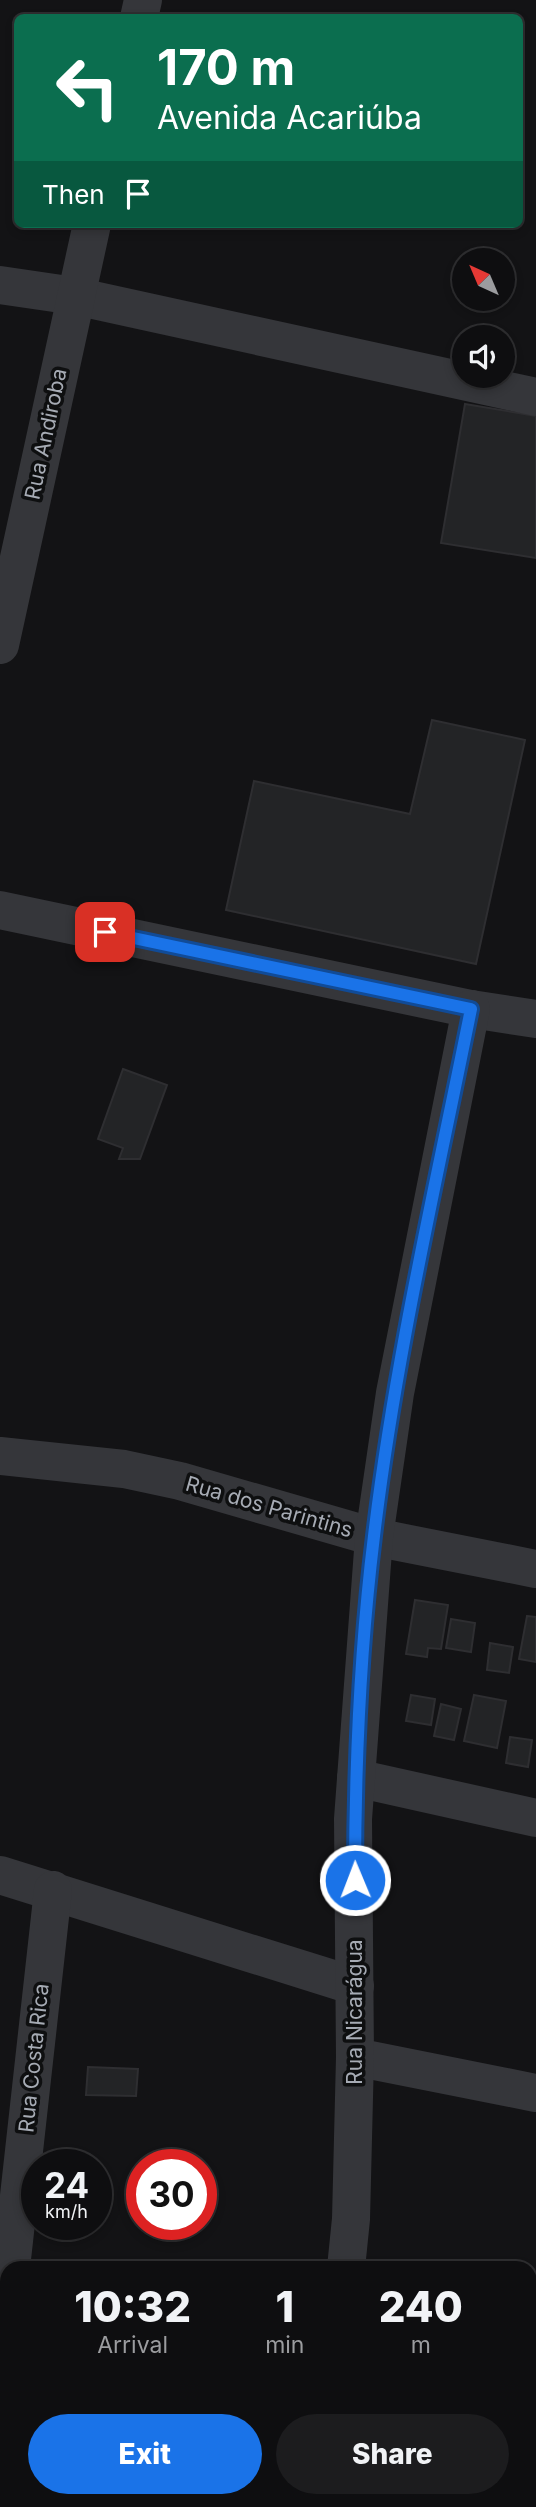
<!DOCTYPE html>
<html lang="en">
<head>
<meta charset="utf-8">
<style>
	body { margin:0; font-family:Inter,sans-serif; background:#1c1c1e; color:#f1f3f6; height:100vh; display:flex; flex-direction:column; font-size:26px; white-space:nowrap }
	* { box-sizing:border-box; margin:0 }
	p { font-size:23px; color:#9b9c9f }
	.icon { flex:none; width:38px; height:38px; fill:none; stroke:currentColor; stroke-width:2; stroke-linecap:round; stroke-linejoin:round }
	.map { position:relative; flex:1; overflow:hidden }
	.side { position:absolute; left:0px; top:2261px; width:537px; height:247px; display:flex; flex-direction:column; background:#0e0e10; border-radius:21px 21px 0 0; box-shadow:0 4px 10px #0003,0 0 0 2px #2e2e30 }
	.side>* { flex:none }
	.hud { position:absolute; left:14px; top:14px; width:509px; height:214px; border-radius:10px; box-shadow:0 4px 10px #0003,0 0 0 2px #2e2e30; background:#0b6e4f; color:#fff; overflow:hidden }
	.needle { width:46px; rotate:316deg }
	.tools { position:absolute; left:452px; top:248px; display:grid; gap:14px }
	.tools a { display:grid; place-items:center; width:63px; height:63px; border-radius:50%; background:#0e0e10; box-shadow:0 4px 10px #0003,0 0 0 2px #2e2e30; font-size:35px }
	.speed { position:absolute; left:21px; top:2149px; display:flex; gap:14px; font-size:35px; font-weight:700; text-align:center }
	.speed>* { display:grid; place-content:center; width:91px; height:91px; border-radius:50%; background:#0e0e10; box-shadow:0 4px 10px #0003,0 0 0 2px #2e2e30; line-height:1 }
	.speed small { font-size:18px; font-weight:400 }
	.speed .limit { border:10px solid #d22; background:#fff; color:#111 }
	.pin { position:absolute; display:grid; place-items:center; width:60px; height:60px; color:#fff; margin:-30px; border-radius:14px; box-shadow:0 4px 10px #0006 }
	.me { position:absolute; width:77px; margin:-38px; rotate:359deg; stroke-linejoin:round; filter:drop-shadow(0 0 5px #0008) }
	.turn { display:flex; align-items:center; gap:24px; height:147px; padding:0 28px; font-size:32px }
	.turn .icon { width:91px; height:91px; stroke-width:2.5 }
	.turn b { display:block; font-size:49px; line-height:60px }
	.then { display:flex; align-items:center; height:66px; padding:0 28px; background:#0003; gap:14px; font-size:26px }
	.eta { display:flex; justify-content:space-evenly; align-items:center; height:119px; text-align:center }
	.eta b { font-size:42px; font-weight:800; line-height:49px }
	.button { display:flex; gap:14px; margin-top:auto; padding:14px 28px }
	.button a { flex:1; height:80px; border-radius:42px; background:#1a73e8; color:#fff; font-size:28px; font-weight:800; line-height:80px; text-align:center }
	.button a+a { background:#1c1c1e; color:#f1f3f6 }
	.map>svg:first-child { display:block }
	.building { fill:#232426; stroke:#2e2e31; stroke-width:2 }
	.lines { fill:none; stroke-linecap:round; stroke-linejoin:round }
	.minor { stroke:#35363a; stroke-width:38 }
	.route-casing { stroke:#114b97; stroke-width:18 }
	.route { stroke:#1a73e8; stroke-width:12 }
	.labels { text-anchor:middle; stroke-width:7; stroke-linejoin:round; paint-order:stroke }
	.street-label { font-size:21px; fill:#a6abb4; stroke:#0e0f10 }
</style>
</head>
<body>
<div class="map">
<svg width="536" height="2507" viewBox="0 0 536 2507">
	<rect width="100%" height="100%" fill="#131315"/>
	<g class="building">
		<polygon points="465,404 536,416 536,558 441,543"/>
		<polygon points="432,720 525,740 476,964 226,910 254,781 410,814"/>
		<polygon points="123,1069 167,1085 140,1159 119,1159 123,1148 98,1139"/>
		<polygon points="415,1600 448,1605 441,1649 428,1648 427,1657 406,1654"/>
		<polygon points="527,1616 536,1617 536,1662 519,1659"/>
		<polygon points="451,1619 475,1623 471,1652 446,1648"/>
		<polygon points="490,1643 513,1647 509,1673 487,1670"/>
		<polygon points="411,1695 435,1699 431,1725 406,1721"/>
		<polygon points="474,1695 506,1701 497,1748 464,1741"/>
		<polygon points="441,1704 461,1709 454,1740 434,1736"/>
		<polygon points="510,1737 532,1740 528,1767 506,1763"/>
		<polygon points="88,2067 138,2069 136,2096 86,2095"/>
	</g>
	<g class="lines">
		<g class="minor">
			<polyline points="139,18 143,0"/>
			<polyline points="0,285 75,296 536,397"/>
			<polyline points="0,645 92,224"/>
			<polyline points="0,910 471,1009 536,1019"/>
			<polyline points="0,1456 124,1469 180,1481 374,1537 536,1569"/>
			<polyline points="356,1778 536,1818"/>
			<polyline points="0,1875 355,1986"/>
			<polyline points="355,2057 536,2093"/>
			<polyline points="11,2268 53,1890"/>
			<polyline points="346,2268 351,2219 355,2057 353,1819 374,1537 395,1393 471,1009"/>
			<polyline points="0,2373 7,2309"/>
			<polyline points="0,2503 50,2507"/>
			<polyline points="318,2507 319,2501"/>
		</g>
	</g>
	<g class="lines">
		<defs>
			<path id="route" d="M105 932 471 1009C436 1184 395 1359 374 1536 360 1650 355 1766 355 1880"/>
		</defs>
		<use href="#route" class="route-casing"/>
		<use href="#route" class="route"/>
	</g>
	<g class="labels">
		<g class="street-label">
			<text transform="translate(46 434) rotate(-78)" y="7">Rua Andiroba</text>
			<text transform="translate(269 1507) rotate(16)" y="7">Rua dos Parintins</text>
			<text transform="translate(355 2012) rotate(-90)" y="7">Rua Nicarágua</text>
			<text transform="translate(34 2058) rotate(-84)" y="7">Rua Costa Rica</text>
		</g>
	</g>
</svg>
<div class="tools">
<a><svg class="needle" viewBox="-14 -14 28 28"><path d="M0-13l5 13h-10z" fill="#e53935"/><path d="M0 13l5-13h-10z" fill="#9b9c9f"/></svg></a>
<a><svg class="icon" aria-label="sound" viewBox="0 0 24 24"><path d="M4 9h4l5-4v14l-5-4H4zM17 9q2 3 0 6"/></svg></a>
</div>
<div class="speed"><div>24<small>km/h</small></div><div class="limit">30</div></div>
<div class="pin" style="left:105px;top:932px;background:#d93025"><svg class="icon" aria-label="arrive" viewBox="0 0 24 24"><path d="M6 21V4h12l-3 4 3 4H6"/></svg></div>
<svg class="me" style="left:355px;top:1880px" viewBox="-20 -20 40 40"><circle r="17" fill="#1a73e8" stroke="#fff" stroke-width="3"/><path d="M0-11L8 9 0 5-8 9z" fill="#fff"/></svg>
<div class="hud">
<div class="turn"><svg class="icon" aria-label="left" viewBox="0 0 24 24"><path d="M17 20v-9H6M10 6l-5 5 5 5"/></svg><div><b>170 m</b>Avenida Acariúba</div></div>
<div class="then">Then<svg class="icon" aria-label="arrive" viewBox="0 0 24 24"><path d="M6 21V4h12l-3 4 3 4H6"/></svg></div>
</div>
<section class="side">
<div class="eta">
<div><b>10:32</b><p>Arrival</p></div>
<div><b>1</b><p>min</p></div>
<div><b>240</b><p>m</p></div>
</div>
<div class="button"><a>Exit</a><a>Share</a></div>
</section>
</div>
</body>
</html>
